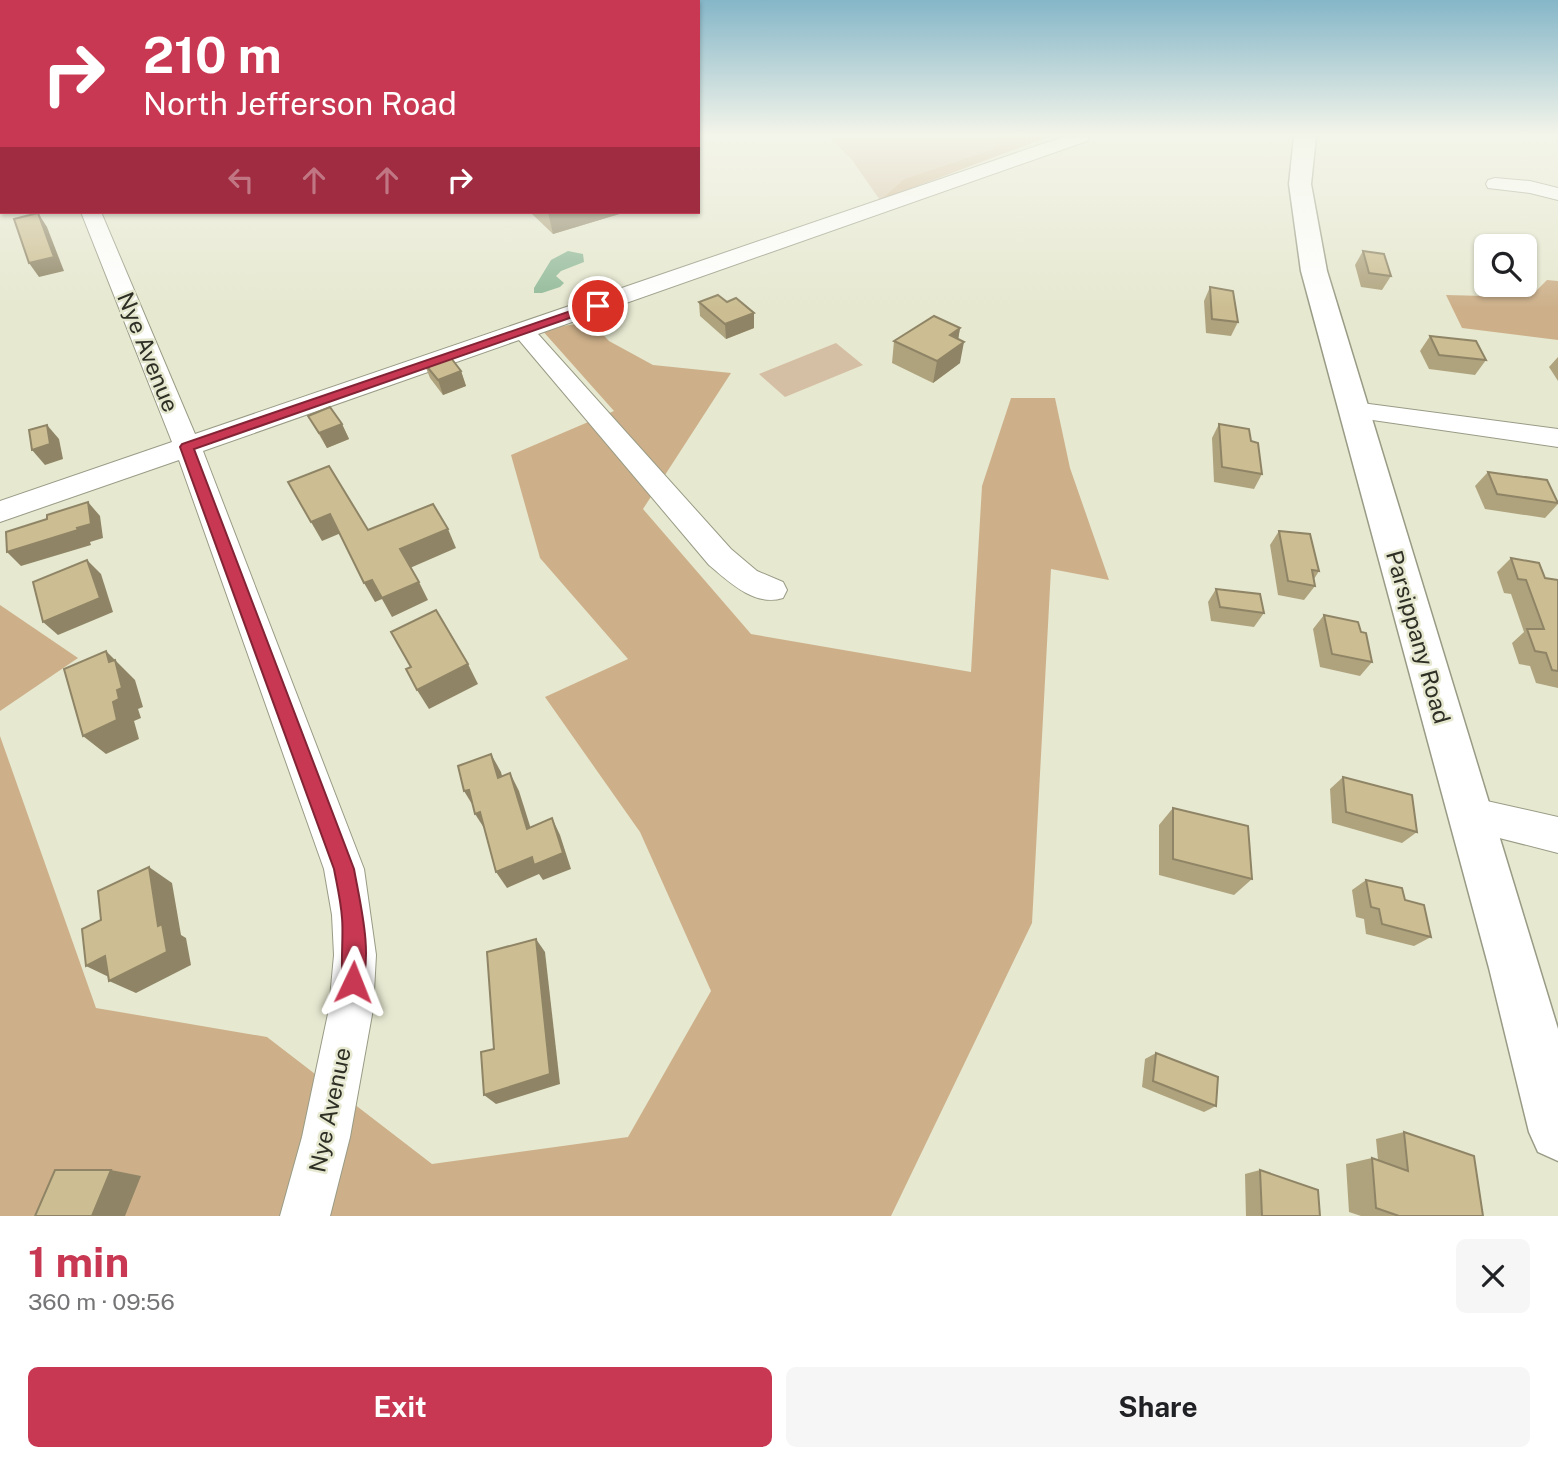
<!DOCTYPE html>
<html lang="en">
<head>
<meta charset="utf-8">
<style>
	body { margin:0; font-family:"Public Sans",sans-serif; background:#f6f6f6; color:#202124; height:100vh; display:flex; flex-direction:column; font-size:26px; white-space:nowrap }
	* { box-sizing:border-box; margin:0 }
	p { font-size:23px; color:#757577 }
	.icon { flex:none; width:38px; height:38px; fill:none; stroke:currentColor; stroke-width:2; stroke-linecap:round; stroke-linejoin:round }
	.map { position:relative; height:1216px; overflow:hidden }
	.details { display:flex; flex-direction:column; background:#fff; flex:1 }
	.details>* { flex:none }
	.guide { position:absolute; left:0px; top:0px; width:700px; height:214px; box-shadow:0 2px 5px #0004; background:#c83852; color:#fff; overflow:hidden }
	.tools { position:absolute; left:1474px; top:234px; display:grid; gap:14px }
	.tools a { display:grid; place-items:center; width:63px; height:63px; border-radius:10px; background:#fff; box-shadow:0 2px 5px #0004; font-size:35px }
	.pin { position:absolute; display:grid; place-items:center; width:60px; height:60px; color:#fff; margin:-30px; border:4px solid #fff; border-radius:50%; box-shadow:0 2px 7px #0007 }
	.me { position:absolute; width:77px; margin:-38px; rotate:2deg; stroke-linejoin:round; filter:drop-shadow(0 0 5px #0008) }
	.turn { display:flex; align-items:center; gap:24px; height:147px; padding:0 28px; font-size:32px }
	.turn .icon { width:91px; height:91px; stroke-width:2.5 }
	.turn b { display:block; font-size:49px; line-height:60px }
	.lanes { display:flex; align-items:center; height:66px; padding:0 28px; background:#0003; justify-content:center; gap:35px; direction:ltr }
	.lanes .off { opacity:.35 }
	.round { display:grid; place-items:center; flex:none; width:74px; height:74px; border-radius:10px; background:#f6f6f6 }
	.headline { display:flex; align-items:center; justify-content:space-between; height:119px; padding:0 28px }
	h1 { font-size:42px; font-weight:700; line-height:52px; color:#c83852 }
	.action { display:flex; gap:14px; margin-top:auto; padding:14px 28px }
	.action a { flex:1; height:80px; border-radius:10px; background:#c83852; color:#fff; font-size:28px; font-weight:700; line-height:80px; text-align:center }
	.action a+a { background:#f6f6f6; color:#202124 }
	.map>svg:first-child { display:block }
	.green { fill:#d5bfa4 }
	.forest { fill:#cdb08a }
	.water { fill:#91b999 }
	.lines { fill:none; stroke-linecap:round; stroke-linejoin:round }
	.minor-casing { stroke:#999b85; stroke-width:2 }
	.major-casing { stroke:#999b85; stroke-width:3 }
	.minor { fill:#fff; fill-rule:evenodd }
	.major { fill:#fff; fill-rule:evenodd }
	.wall { fill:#afa37e }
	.shaded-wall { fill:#8f8566 }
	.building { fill:#ccbe92; stroke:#8f8566; stroke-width:2 }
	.route { fill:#c83852; stroke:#822435; stroke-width:2 }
	.labels { text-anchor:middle; stroke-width:5; stroke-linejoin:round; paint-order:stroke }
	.street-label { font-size:23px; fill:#2e2f25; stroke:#e6e8d0 }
</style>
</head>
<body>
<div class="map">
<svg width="1558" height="1216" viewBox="0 0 1558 1216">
	<rect width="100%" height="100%" fill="#e6e8d0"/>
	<g class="green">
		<polygon points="829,137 1000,137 993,149 904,179 880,200 852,160"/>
		<polygon points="836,343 863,365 785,397 759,374"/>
	</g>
	<g class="forest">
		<polygon points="1000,137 1048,137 880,200 904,179 993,149"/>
		<polygon points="1547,280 1558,281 1558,340 1462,328 1446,295 1530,297"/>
		<polygon points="591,322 609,341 653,365 731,373 643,509 751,634 971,672 982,486 1011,398 1055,398 1070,468 1109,580 1051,569 1032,923 891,1216 0,1216 0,736 96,1008 267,1037 432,1164 628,1137 711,991 640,832 545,697 628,659 540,558 511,455 614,411 541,329"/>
		<polygon points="0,605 78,658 0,711"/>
	</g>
	<polygon class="water" points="568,251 583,254 584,262 561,271 556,276 564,283 560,287 542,293 534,293 534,288 551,260"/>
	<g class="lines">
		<defs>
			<g id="minor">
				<path d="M1063 137H1089L1087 141 538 334 731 549 757 571 783 582 787 590 783 598C755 607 729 582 709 565L519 340 203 451 364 869 376 955 373 1009 350 1137 330 1216H280L302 1137 329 1009 334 955 332 915 324 869 179 460 0 522V501L172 442 81 212H101L195 434Z"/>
				<polygon points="1495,178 1530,181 1558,188 1558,200 1530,193 1488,188 1486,184 1488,180"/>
				<polygon points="1354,402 1558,429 1558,447 1345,416 1341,410 1345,404"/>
				<polygon points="1469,797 1558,817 1558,853 1456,827 1450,815 1456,803"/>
			</g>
			<polygon id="major" points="1294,137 1316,137 1311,184 1327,271 1558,1029 1558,1161 1538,1152 1529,1132 1489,968 1301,271 1289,184"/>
		</defs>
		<use href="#minor" class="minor-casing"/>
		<use href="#major" class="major-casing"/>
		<use href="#minor" class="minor"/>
		<use href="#major" class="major"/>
	</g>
	<g class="wall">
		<polygon points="530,212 626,212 553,234"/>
		<polygon points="1363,251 1391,276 1382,290 1361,287 1355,265"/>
		<polygon points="1210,287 1238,322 1231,336 1206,333 1204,301"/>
		<polygon points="699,302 727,302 754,313 754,328 726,339 700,316"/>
		<polygon points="960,328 958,339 960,363 933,383 892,363 894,341"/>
		<polygon points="1430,336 1486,360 1475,375 1429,369 1420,351"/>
		<polygon points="1558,357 1558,381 1549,367"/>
		<polygon points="424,363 461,371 466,386 443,395 430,378"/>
		<polygon points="308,416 342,424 349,439 327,448"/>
		<polygon points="1219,424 1262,474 1254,489 1214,482 1212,438"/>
		<polygon points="1488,472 1558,502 1558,504 1545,518 1485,509 1475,486"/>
		<polygon points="1279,531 1319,571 1314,579 1315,586 1304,600 1278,595 1270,545"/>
		<polygon points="1511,558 1545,578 1558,580 1558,688 1536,683 1530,666 1519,664 1512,643 1524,632 1511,594 1504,593 1497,572"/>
		<polygon points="1216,589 1264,613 1254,627 1211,621 1208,602"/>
		<polygon points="1324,615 1372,662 1360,676 1320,667 1313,629"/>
		<polygon points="1343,777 1417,832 1402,843 1332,823 1330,789"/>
		<polygon points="1173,808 1252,879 1234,895 1159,875 1159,825"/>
		<polygon points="1366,880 1405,900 1431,937 1414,946 1366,934 1364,919 1356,917 1352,890"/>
		<polygon points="1156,1053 1216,1106 1204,1112 1142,1087 1145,1059"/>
		<polygon points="1404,1132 1483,1216 1361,1216 1349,1212 1346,1164 1372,1158 1378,1160 1376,1139"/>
		<polygon points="1260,1170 1320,1216 1246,1216 1245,1174"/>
	</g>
	<g class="shaded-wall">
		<polygon points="548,212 626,212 553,234"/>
		<polygon points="38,213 47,227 64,271 39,277 29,263"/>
		<polygon points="754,313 754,328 726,339 725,324"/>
		<polygon points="960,328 957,347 964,342 960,363 933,383 937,361 950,335"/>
		<polygon points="461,371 466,386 443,395 438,380"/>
		<polygon points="342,424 349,439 327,448 319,433"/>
		<polygon points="47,425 59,439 63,459 45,465 32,450"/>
		<polygon points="88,502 100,516 103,538 90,542 91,545 21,566 7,552 77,528"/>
		<polygon points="330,514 341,533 322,541 311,522"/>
		<polygon points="448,529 456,548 410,568 400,549"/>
		<polygon points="87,560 101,574 113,612 58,635 43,622"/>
		<polygon points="372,580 419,582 428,600 392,617 382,599 375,602 364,583"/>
		<polygon points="106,651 135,680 143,707 138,709 141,718 134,721 139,739 106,754 83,736 113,702 109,662"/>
		<polygon points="468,664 478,684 429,709 417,690"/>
		<polygon points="491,754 501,772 507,795 498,778"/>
		<polygon points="510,773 519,791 536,845 527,829"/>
		<polygon points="469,790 475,809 464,791"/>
		<polygon points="480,812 486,831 475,814"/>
		<polygon points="552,818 560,835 571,869 543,880 539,874 507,888 496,872 532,857"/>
		<polygon points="149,867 172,883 181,935 186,938 191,965 136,993 109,981 113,979 86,966 158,926"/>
		<polygon points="536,939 545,952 560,1084 496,1104 484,1095"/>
		<polygon points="111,1170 141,1176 125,1216 92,1216"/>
	</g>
	<g class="building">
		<polygon points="38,213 54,257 29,263 14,219"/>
		<polygon points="1363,251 1384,254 1391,276 1369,273"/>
		<polygon points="1210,287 1233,291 1238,322 1212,319"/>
		<polygon points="718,295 727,302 736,298 754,313 725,324 699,302"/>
		<polygon points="934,316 960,328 950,335 964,342 937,361 894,341"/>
		<polygon points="1430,336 1476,341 1486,360 1439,355"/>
		<polygon points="448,354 461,371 438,380 424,363"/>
		<polygon points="330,407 342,424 319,433 308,416"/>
		<polygon points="1219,424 1249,429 1251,441 1258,443 1262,474 1222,467"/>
		<polygon points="47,425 50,444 32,450 29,430"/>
		<polygon points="329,466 368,530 433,504 448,529 400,549 419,582 382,598 372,580 364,583 330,514 311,522 288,482"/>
		<polygon points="1488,472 1547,480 1558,503 1497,494"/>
		<polygon points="88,502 91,524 77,528 78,530 7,552 6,532 47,519 47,515"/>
		<polygon points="1279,531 1310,534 1319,571 1312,570 1315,586 1288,581"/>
		<polygon points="1511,558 1539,563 1545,578 1558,580 1558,671 1552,670 1546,653 1535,651 1527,629 1544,629 1526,580 1518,579"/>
		<polygon points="87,560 100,598 43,622 33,582"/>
		<polygon points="1216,589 1260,594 1264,613 1220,607"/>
		<polygon points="436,610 468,664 417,690 406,669 411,667 391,632"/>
		<polygon points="1324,615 1358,622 1361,632 1366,633 1372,662 1332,654"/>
		<polygon points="106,651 109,662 115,660 122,688 117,690 119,699 113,702 117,720 83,736 64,669"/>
		<polygon points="491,754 498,778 510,773 527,829 552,818 563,853 534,865 532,857 496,872 480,812 475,814 469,790 464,791 458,766"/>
		<polygon points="1343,777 1412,795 1417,832 1346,812"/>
		<polygon points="1173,808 1248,826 1252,879 1173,859"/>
		<polygon points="149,867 158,926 162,924 167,952 109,981 105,956 86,966 82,929 101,920 98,891"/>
		<polygon points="1366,880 1402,888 1405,900 1424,905 1431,937 1382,924 1379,909 1371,907"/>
		<polygon points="536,939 550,1074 484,1095 481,1052 494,1049 487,952"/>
		<polygon points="1156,1053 1218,1077 1216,1106 1153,1081"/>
		<polygon points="1404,1132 1474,1156 1483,1216 1399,1216 1376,1208 1372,1158 1408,1171"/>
		<polygon points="55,1170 111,1170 92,1216 35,1216"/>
		<polygon points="1260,1170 1318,1190 1320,1216 1262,1216"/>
	</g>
	<linearGradient id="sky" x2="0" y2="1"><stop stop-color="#85b6c8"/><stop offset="0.44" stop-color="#f4f5ea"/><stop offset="1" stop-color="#f4f5ea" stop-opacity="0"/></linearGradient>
	<rect width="1558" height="308" fill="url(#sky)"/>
	<path class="route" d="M594 303 604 306 194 449 354 869C360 903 374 957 360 989L353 993 345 989C339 975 344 937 342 918 341 902 337 885 334 869L180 447 182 444Z"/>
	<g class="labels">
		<g class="street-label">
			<text transform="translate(148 352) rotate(68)" y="8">Nye Avenue</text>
			<text transform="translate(1418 637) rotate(74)" y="8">Parsippany Road</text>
			<text transform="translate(330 1110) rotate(-78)" y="8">Nye Avenue</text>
		</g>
	</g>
</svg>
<div class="tools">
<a><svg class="icon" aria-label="search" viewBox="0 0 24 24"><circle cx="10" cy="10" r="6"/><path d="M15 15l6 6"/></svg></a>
</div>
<div class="pin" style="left:598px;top:306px;background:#d93025"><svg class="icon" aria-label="arrive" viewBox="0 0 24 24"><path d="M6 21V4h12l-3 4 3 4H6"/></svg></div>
<svg class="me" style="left:353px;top:982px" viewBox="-20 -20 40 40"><path d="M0-17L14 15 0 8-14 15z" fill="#c83852" stroke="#fff" stroke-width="4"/></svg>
<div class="guide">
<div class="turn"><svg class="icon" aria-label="right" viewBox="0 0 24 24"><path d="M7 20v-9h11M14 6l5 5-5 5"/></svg><div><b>210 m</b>North Jefferson Road</div></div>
<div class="lanes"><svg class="icon off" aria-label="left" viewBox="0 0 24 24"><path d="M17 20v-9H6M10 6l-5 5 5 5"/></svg><svg class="icon off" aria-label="ahead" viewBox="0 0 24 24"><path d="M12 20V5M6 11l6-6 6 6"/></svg><svg class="icon off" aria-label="ahead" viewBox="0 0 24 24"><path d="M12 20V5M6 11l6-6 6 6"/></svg><svg class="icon" aria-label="right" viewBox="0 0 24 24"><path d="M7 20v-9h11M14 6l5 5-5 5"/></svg></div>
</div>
</div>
<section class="details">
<div class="headline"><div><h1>1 min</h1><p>360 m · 09:56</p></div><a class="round"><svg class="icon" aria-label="close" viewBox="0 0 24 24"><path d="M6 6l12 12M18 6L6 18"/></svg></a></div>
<div class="action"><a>Exit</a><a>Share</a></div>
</section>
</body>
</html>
